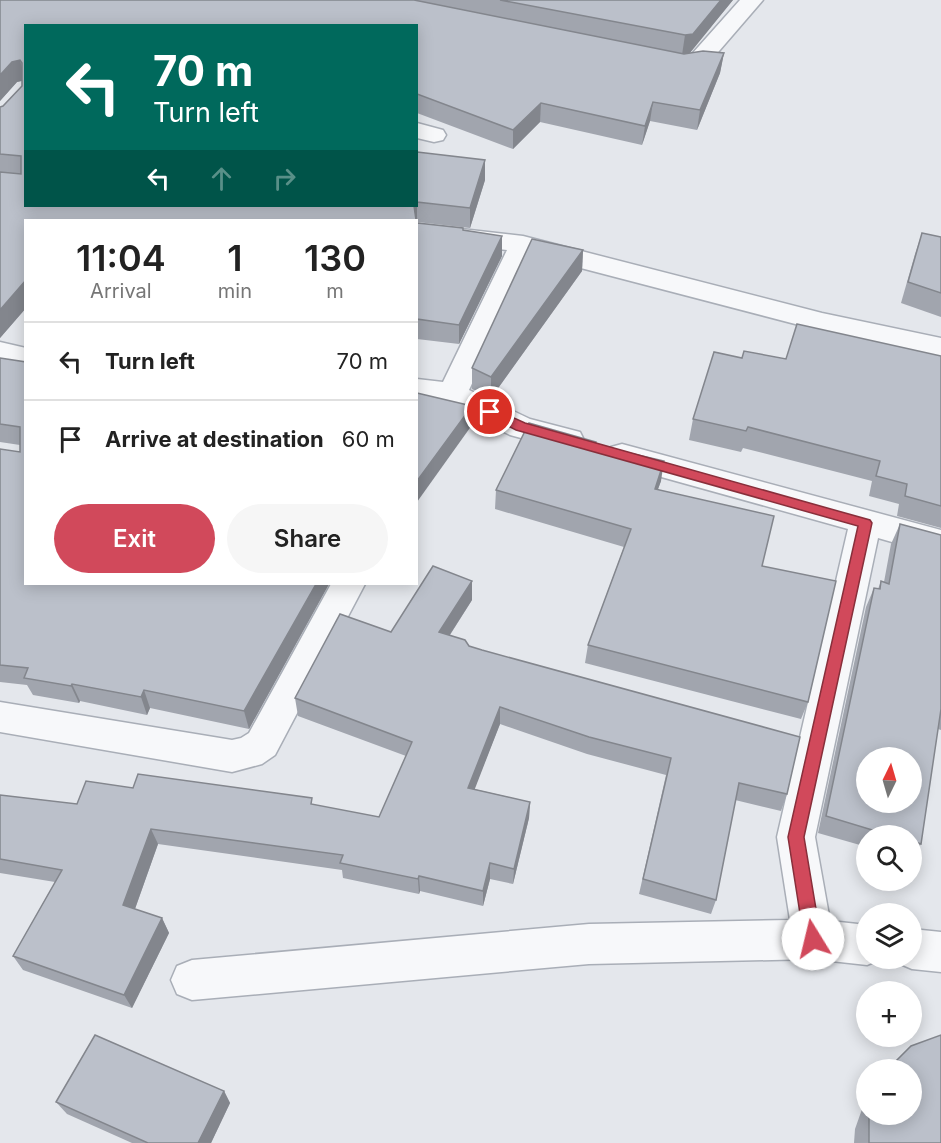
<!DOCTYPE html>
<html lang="en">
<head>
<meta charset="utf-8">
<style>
	body { margin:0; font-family:Inter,sans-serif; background:#f6f6f6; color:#222; height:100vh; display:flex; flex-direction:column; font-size:22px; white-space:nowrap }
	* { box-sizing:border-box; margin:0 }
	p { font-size:20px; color:#767676 }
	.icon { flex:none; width:33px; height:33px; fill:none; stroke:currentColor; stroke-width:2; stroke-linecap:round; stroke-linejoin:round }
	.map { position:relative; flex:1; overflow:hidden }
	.panel { position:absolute; left:24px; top:219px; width:394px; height:366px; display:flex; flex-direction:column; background:#fff; border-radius:0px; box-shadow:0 3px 15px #0003 }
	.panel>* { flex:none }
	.banner { position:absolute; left:24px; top:24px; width:394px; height:183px; border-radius:0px; box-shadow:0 3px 15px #0003; background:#00695c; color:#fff; overflow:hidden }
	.needle { width:39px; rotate:5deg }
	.controls { position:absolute; left:856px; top:747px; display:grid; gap:12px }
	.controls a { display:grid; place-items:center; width:66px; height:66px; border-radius:50%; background:#fff; box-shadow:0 3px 15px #0003; font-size:30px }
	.pin { position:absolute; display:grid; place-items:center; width:51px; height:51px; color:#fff; margin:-26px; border:3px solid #fff; border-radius:50%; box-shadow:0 2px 6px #0007 }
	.me { position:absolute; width:66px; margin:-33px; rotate:351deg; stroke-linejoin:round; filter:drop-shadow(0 0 4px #0008) }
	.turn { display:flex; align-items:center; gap:21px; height:126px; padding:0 30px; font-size:27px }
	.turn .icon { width:78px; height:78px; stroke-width:2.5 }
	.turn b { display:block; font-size:42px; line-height:51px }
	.lanes { display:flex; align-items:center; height:57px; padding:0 30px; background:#0003; justify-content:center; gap:30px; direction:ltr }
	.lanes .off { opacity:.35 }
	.eta { display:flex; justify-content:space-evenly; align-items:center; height:102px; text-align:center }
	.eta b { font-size:36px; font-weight:600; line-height:42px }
	.cta { display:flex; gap:12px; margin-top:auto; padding:12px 30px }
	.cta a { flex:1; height:69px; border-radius:36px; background:#d1495b; color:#fff; font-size:24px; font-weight:600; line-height:69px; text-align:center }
	.cta a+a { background:#f6f6f6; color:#222 }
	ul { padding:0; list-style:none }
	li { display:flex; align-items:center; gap:18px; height:78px; padding:0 30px; border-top:2px solid #e0e0e0 }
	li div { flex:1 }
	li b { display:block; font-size:22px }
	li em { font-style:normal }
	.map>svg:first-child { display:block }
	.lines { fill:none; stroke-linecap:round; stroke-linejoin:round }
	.street-casing { stroke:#a9aeb7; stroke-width:3 }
	.street { fill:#f7f8fa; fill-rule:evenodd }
	.wall { fill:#a1a5ae }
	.shaded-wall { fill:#83868d }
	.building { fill:#bbc0ca; stroke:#83868d; stroke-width:1.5; fill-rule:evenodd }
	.route { fill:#d1495b; stroke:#882f3b; stroke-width:1.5 }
</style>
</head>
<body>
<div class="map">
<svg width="941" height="1143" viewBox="0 0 941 1143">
	<rect width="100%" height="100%" fill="#e4e7ec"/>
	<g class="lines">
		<defs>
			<g id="street">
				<polygon points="740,0 763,0 707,65 692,71 658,68 655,63 658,58 691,55"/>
				<polygon points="417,123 443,130 446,135 443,140 434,142 417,138"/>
				<polygon points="417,224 523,236 822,313 941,338 941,358 822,331 531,255 469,390 530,419 580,432 584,440 580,448 569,451 510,435 446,403 417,399 417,379 443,382 507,250 417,240"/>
				<polygon points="0,342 26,348 26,368 0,362"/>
				<polygon points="622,444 941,530 941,556 878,538 815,837 830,921 867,925 867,958 881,959 867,965 813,959 589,964 192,1000 177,994 171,980 177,966 192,960 589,924 790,920 777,837 848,529 611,463 607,455 611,447"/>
				<polygon points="331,584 365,584 275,755 262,764 232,772 0,732 0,702 232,740 241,738 249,733"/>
				<polygon points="912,929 941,932 941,972 912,969 898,963 896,958 912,958"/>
			</g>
		</defs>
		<use href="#street" class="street-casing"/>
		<use href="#street" class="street"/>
	</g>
	<g class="wall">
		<polygon points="0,0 733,0 689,53 724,53 720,73 697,130 650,121 642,145 540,122 513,149 417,113 417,26 26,26 26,206 417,206 417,152 485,180 470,228 417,222 26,220 26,308 0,338 0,107 3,106 22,86 22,81 17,82 0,101"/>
		<polygon points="417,223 463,228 463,230 502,256 459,344 417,339"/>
		<polygon points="922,233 941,237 941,317 901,303 915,254"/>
		<polygon points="583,250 582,271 491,398 472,389 472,368"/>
		<polygon points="941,356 941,528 897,516 899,504 869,496 872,481 743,448 741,452 689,440 693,419 742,358 786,359"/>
		<polygon points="0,358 26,362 26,584 329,584 249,729 150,708 147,715 80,701 79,703 33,695 27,685 0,682 0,449 20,452 20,445 0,442"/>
		<polygon points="596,442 596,445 661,481 658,489 762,566 808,702 801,719 585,663 588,645 624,547 495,509 496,490"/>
		<polygon points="900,524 941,535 941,730 938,729 921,844 912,859 912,836 867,836 867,847 818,833 866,607 874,588 878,589 881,581 884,582 891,544"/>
		<polygon points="472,600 450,635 469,646 787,794 781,811 735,800 716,900 711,914 639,894 666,775 587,754 500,724 474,789 530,802 529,818 513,884 490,879 483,906 420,891 419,894 343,878 342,870 158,844 135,909 162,918 169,933 132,1008 23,970 13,956 55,882 0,873 0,795 77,804 133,788 313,805 379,817 406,756 298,716 295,698 391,632"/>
		<polygon points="224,1091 230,1103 211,1143 132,1143 67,1114 56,1102"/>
		<polygon points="867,1095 867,1114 912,1114 941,1143 854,1143 855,1129"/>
	</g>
	<g class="shaded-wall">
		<polygon points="721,0 733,0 690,53 682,55 685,35"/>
		<polygon points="724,53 720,73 697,130 700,110"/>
		<polygon points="20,60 25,80 17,82 0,101 0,75 12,62"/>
		<polygon points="653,102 650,121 642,145 645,126"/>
		<polygon points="541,103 540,122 513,149 513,130"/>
		<polygon points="485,160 485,180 470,228 470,208"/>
		<polygon points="414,206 417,206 417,222 417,220 415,220"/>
		<polygon points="502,236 502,256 459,344 459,325"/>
		<polygon points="583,250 582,271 491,398 491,377"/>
		<polygon points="26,280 26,308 0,338 0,310"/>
		<polygon points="472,406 472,425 417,502 417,481"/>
		<polygon points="664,461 661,481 651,508 655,489"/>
		<polygon points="472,581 472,600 440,650 439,632"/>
		<polygon points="316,584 329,584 249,729 244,711"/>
		<polygon points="72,684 80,701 79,703 71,686"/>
		<polygon points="144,690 150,708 147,715 141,697"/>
		<polygon points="500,707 500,724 469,804 468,788"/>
		<polygon points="530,802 529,818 513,884 514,869"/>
		<polygon points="151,829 158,844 131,920 123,905"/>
		<polygon points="490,863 490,879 483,906 483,891"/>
		<polygon points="419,876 420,891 419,894 418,879"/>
		<polygon points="162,918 169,933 132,1008 124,995"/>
		<polygon points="224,1091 230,1103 211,1143 198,1143"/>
	</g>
	<g class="building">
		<polygon points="0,0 414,0 684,54 703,51 724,53 700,110 653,102 645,126 541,103 513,130 417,94 417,26 26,26 26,206 414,206 416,220 26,220 26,280 0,310 0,172 21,174 21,156 0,154 0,107 3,106 22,86 22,63 20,60 12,62 0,75"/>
		<polygon points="500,0 721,0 693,34 685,35"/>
		<polygon points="417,152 485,160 470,208 417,202"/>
		<polygon points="417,223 463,228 463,230 502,236 459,325 417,319"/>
		<polygon points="922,233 941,237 941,293 908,282"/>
		<polygon points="532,239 583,250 491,377 472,368"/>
		<polygon points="797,324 941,356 941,506 905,496 907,484 876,476 880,461 748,427 746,431 693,419 714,352 742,358 744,351 786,359"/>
		<polygon points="0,358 26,362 26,584 316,584 244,711 144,690 141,697 72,684 71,686 24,678 28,668 0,665 0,449 20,452 20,427 0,424"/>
		<polygon points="417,393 472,406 417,481"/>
		<polygon points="529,423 596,442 595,445 664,461 655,489 774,516 762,566 836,581 808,702 588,645 631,529 496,490"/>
		<path d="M900 524 941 535V709L921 844 912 841V836H892L826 816 874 588 880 589 881 581 889 584ZM867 758H912V802H867Z"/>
		<polygon points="433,566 472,581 439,632 465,640 469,646 482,650 800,737 787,794 739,783 716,900 643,879 671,758 589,737 500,707 468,788 530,802 514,869 490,863 483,891 419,876 418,879 340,863 343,855 151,829 123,905 162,918 124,995 13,956 62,870 0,859 0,795 77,804 86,781 133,788 138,774 312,798 311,804 379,817 412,742 295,698 340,614 391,632"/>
		<polygon points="95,1035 224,1091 198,1143 148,1143 56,1102"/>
		<polygon points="941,1035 941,1143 869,1143 869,1114 912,1114 912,1070 887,1070 911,1046"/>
	</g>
	<polygon class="route" points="490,407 525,423 870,520 872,523 804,837 821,939 818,945 813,947 807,945 804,939 788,837 858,526 516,430 486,415 484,412"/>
</svg>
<div class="controls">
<a><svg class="needle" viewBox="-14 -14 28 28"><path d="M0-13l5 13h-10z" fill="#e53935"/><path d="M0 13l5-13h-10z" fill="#767676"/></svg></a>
<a><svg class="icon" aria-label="search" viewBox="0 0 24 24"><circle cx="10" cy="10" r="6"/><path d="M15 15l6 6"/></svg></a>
<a><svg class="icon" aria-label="layers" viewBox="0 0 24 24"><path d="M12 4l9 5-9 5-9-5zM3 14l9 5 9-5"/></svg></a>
<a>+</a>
<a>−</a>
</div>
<div class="pin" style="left:490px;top:412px;background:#d93025"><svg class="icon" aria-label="arrive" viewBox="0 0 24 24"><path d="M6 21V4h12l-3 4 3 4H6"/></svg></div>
<svg class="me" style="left:813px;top:939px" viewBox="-20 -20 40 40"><circle r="19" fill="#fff"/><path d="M0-13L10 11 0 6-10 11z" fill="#d1495b"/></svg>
<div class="banner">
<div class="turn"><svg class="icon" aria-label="left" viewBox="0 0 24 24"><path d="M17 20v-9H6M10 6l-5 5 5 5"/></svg><div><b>70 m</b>Turn left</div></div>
<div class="lanes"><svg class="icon" aria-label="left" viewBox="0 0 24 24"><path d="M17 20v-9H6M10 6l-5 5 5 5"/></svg><svg class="icon off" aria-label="ahead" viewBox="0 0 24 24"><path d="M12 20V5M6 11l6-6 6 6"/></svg><svg class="icon off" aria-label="right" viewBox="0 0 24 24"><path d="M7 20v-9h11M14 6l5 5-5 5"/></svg></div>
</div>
<section class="panel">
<div class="eta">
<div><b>11:04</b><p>Arrival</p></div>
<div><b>1</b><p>min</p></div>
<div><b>130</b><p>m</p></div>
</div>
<ul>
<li><svg class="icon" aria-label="left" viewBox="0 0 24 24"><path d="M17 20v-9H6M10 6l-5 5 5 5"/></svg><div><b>Turn left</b></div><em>70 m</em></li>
<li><svg class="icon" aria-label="arrive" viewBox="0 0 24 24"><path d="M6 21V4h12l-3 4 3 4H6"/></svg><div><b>Arrive at destination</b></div><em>60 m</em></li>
</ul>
<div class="cta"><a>Exit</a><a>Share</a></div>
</section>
</div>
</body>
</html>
